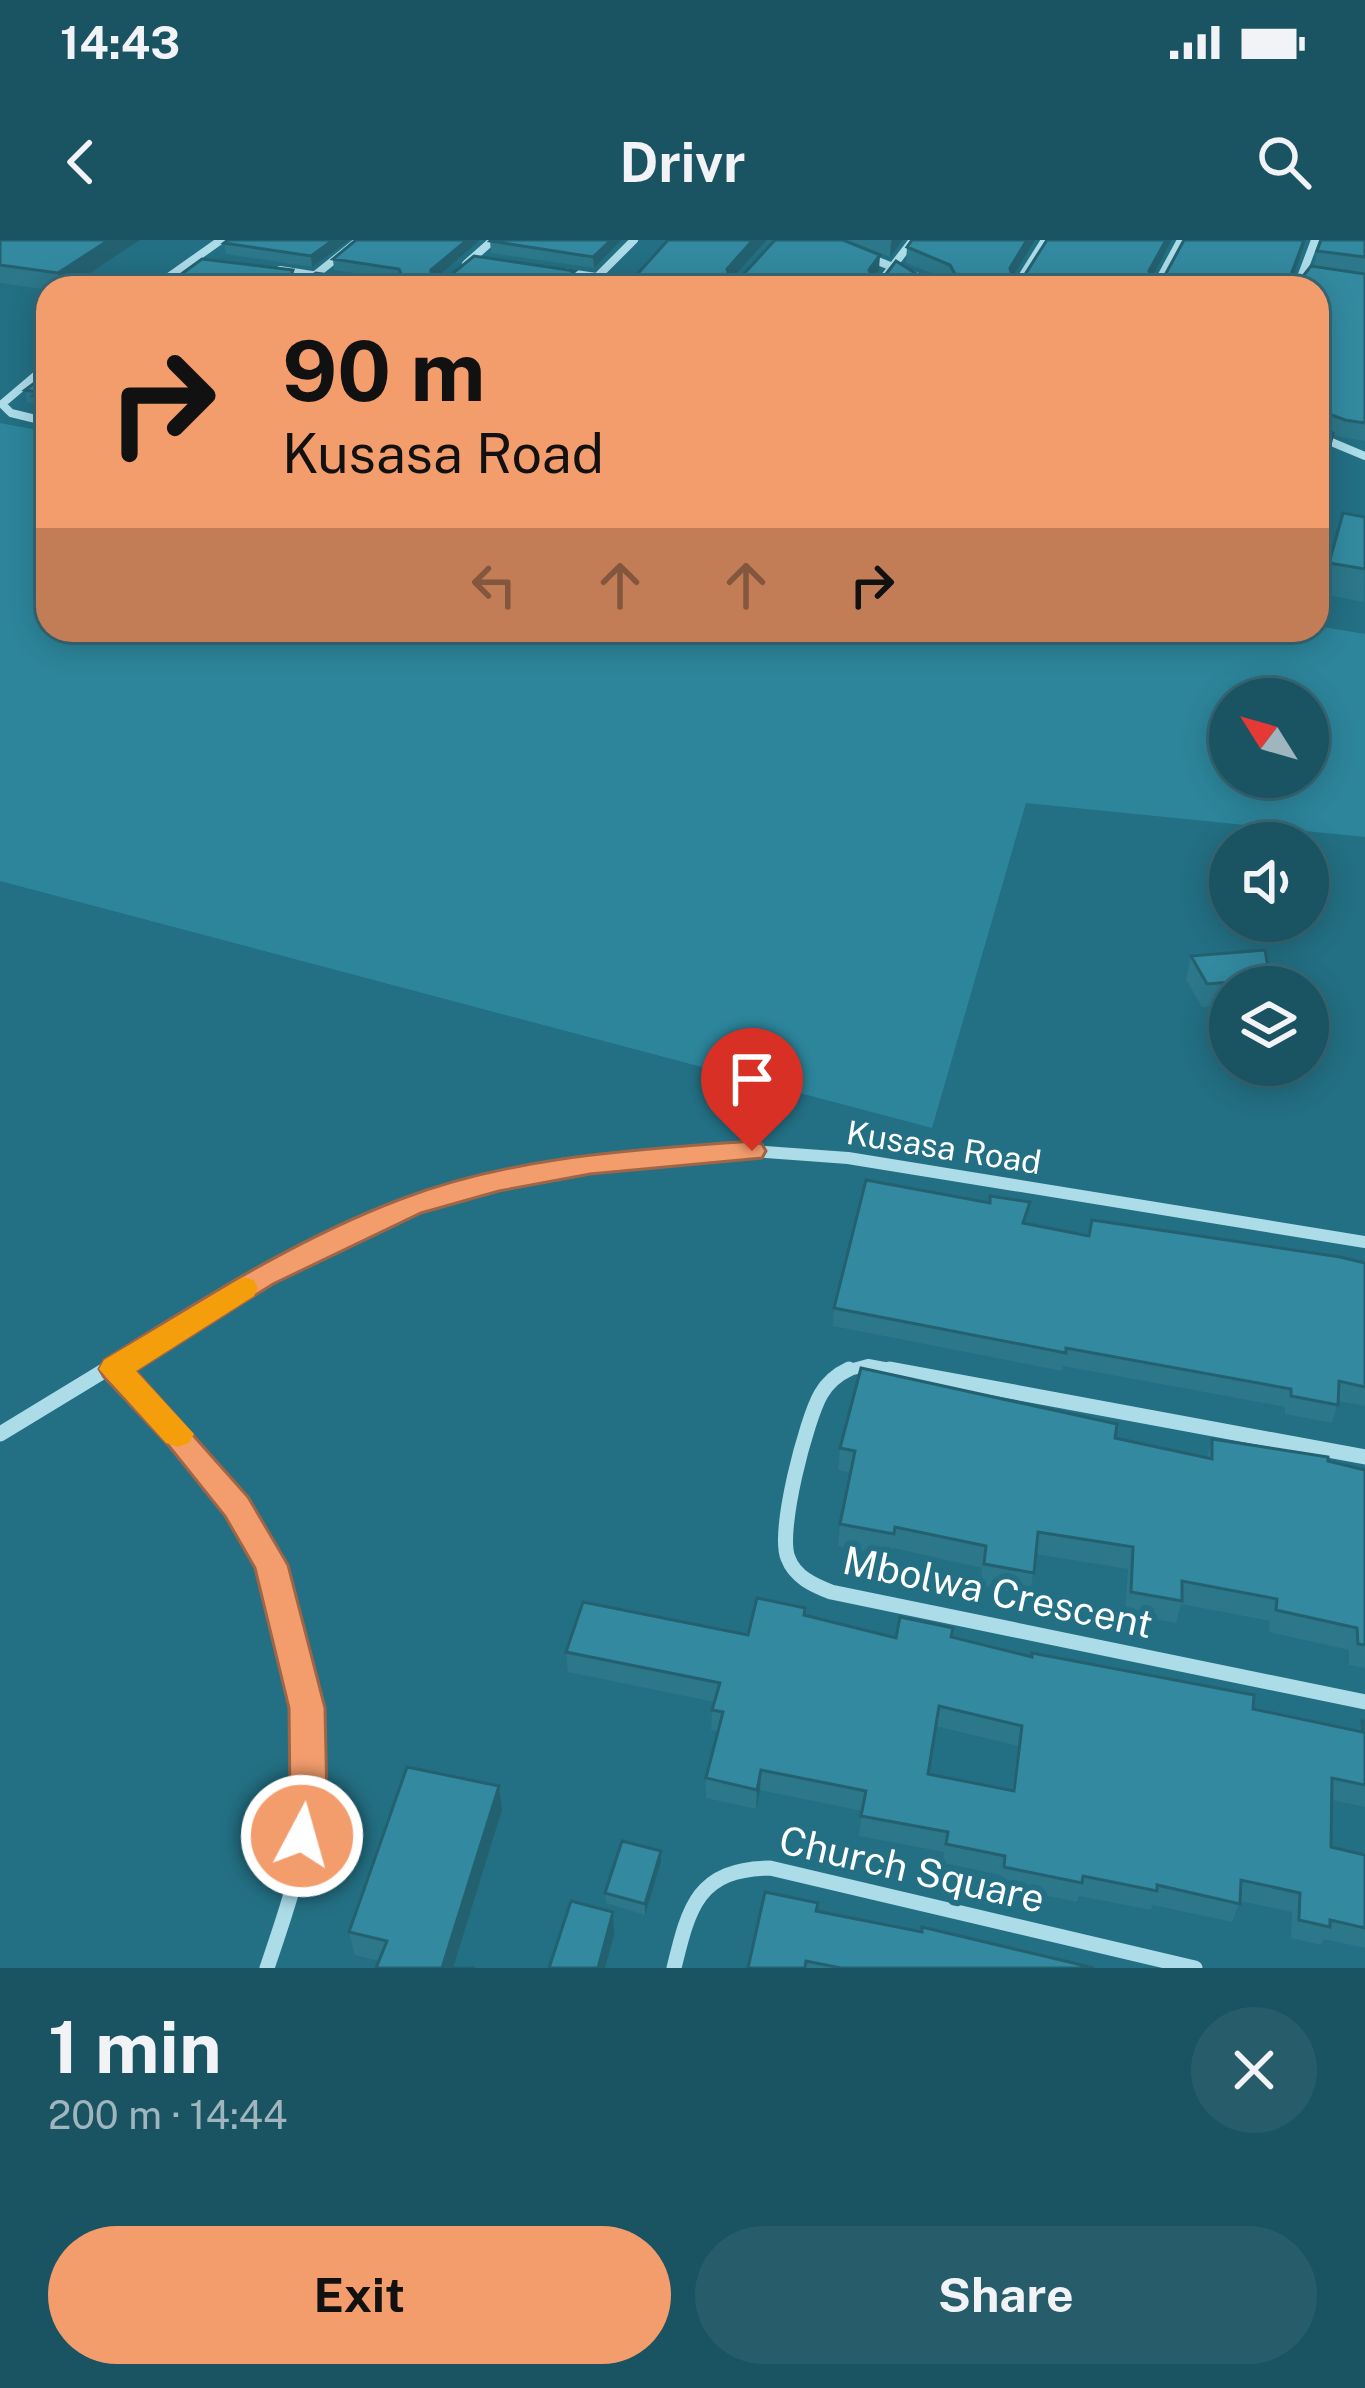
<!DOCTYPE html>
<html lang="en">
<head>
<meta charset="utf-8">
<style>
	body { margin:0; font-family:"Public Sans",sans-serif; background:#275d6b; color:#f1f3f6; height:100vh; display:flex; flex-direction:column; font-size:45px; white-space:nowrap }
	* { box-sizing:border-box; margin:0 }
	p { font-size:39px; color:#9fb6be }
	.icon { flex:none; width:66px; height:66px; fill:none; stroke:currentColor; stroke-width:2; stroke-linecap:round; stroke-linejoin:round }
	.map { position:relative; height:1728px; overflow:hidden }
	.drawer { display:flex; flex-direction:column; background:#1a5362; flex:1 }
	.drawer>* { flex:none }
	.hud { position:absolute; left:36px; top:36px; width:1293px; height:366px; border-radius:36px; box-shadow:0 6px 30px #0003,0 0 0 3px #386977; background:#f39d6d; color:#111; overflow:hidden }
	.needle { width:78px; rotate:307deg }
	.fabs { position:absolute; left:1209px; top:438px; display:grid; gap:24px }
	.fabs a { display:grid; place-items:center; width:120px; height:120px; border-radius:50%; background:#1a5362; box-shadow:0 6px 30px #0003,0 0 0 3px #386977; font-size:60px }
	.pin { position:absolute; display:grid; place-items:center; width:102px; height:102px; color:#fff; margin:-123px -51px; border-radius:50% 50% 50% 0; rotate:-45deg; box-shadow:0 0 12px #0007 }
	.pin .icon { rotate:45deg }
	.me { position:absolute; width:132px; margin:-66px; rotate:6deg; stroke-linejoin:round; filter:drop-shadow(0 0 9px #0008) }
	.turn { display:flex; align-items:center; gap:42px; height:252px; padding:0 48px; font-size:54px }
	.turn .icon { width:156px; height:156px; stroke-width:2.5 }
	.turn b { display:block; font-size:84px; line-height:102px }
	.lanes { display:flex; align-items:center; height:114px; padding:0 48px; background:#0003; justify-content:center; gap:60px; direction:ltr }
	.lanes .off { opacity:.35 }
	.round { display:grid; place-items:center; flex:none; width:126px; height:126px; border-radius:63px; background:#275d6b }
	.headline { display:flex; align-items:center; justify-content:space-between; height:204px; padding:0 48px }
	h1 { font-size:72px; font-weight:700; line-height:90px }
	.cta { display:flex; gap:24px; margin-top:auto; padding:24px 48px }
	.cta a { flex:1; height:138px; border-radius:72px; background:#f39d6d; color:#111; font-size:48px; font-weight:700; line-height:138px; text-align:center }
	.cta a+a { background:#275d6b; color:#f1f3f6 }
	.status { display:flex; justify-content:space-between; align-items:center; height:84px; padding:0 60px; background:#1a5362; direction:ltr }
	.status svg { height:33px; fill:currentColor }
	header { display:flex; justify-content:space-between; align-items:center; height:156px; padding:0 48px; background:#1a5362; font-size:54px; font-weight:700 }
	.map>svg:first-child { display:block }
	.green { fill:#2d859b; fill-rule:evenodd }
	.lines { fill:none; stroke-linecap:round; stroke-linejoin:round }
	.street-far2 { stroke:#abdce8; stroke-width:8 }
	.street-far1 { stroke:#abdce8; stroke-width:12 }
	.street { stroke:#abdce8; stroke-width:15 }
	.wall { fill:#2c778a; fill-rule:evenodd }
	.shaded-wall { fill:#246170 }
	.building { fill:#338aa0; stroke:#246170; stroke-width:3; fill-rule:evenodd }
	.route { fill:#f39d6d; stroke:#9e6647; stroke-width:3 }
	.slow { fill:#f59e0b }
	.labels { text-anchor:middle; stroke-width:12; stroke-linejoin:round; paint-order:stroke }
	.street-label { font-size:33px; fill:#fff; stroke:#236f83 }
	.near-street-label { font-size:39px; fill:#fff; stroke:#236f83 }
</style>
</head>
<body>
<div class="status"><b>14:43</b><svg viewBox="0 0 49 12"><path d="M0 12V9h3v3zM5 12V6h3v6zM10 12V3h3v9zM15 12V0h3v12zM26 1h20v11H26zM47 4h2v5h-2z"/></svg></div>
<header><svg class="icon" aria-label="back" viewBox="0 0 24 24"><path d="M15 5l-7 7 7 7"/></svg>Drivr<svg class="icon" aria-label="search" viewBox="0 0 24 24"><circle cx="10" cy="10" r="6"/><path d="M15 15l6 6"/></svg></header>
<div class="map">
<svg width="1365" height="1728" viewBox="0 0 1365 1728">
	<rect width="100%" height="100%" fill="#236f83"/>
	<path class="green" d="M0 183 48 192V390H1317V386L1365 394V597L1026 563 932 888 0 641ZM1230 459H1308V537H1230Z"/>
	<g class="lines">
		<g class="street-far2">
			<polyline points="865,16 946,48"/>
			<polyline points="466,24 493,0"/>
			<polyline points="280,30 325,37"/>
			<polyline points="562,32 596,37"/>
			<polyline points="153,48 221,0"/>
			<polyline points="299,48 359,0"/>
			<polyline points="586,48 634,0"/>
			<polyline points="876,48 913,0"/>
			<polyline points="1015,48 1045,0"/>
			<polyline points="1155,48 1181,0"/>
			<polyline points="1297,48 1315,0"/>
			<polyline points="48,125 2,164 11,173 48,182"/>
			<polyline points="1317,196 1365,216"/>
		</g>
		<g class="street-far1">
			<polyline points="102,1132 255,1039 360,986 495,941 624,918 753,911 848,918 1365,1002"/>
			<polyline points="842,1132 868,1125 906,1132"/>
		</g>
		<g class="street">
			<path d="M115 1129C157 1173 203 1216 237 1267 296 1357 322 1480 306 1586 299 1635 283 1681 267 1728"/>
			<path d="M849 1129C836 1135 828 1142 821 1154 806 1180 777 1292 788 1318 795 1337 813 1345 831 1352L1365 1462"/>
			<polyline points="890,1129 1365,1217"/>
			<polyline points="0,1194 107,1129"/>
			<path d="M674 1728C689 1666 698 1629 770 1628L1195 1728"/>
		</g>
	</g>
	<g class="wall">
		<polygon points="0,0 140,0 67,48 48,48 48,50 0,43"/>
		<polygon points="228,0 350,0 312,27 226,14 224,3"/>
		<polygon points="356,0 480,0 432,43 441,43 474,16 575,31 576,42 568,48 162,48 202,19 293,30 294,43 296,45 316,33 396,45 401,42 400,40 334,30 333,19"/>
		<polygon points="622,0 594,28 491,13 490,1"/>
		<polygon points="668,0 767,0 732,39 879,30 873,39 939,48 625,48"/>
		<polygon points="847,0 903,0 890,17"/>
		<polygon points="1047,0 1172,0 1153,36 1155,40 1164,37 1184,0 1306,0 1294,34 1300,40 1365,34 1365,201 1341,197 1332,194 1317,257 1317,48 953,48 949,40 906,23 907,7 1012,37 1013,40 1024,36"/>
		<polygon points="1365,0 1365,34 1314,26 1317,11"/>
		<polygon points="48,133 48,169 36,168 35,164 27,162 25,150"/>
		<polygon points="1365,277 1364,362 1321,354 1329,323"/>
		<polygon points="1191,716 1270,739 1268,747 1230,747 1230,765 1202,767 1186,740"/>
		<polygon points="1089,996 1365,1023 1365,1166 1338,1161 1332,1183 1285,1174 1285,1167 1063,1126 1062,1131 833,1086 834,1068"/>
		<polygon points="1115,1198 1207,1218 1212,1199 1328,1221 1365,1230 1365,1428 1349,1425 1349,1410 1269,1392 1270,1381 1181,1364 1176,1383 1125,1374 1128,1329 1036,1314 1030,1355 980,1346 982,1328 893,1308 891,1316 838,1306 840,1284 851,1233 838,1230 840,1208"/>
		<path d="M805 1376 896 1398 951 1397 1358 1492 1362 1481 1365 1482V1567L1332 1560 1331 1607 1365 1615V1708L1324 1699 1321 1705 1291 1698 1292 1672 1240 1661 1232 1682 1153 1665 1151 1670 1079 1656 1077 1662 1000 1646 1001 1635 943 1623 944 1612 859 1596 862 1571 760 1550 756 1569 706 1558V1538L718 1491 711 1490 712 1470 714 1462 568 1432 566 1412 748 1395ZM936 1486 1018 1506 1012 1550 928 1534Z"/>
		<polygon points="499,1546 502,1570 453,1727 376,1728 379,1721 355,1715 349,1692"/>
		<polygon points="661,1611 661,1622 645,1675 606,1663 605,1653"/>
		<polygon points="817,1671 1094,1728 748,1728"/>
	</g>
	<g class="shaded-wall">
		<polygon points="109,0 140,0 67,48 61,48 58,33"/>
		<polygon points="333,0 350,0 312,27 311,16"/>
		<polygon points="467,0 480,0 432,42 432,48 431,30"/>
		<polygon points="611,0 622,0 594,28 593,17"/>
		<polygon points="753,0 767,0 726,45 727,29"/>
		<polygon points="892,0 903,0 890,17 891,1"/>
		<polygon points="1027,0 1035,0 1008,44 1010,28"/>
		<polygon points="1166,0 1172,0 1147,47 1149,31"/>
		<polygon points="1304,0 1306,0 1289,48 1292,32"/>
		<polygon points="880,15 879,30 868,46 869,30"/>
		<polygon points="575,31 576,42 568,48 553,48"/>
		<polygon points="761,1530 760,1550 756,1569 757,1550"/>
		<polygon points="499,1546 502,1570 453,1728 442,1728"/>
		<polygon points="661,1611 661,1622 645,1675 645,1664"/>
		<polygon points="613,1672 614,1695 605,1728 598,1728"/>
	</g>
	<g class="building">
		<polygon points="0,0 109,0 58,33 0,25"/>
		<polygon points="228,0 333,0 311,16 224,3"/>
		<polygon points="356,0 467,0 431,30 431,43 441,43 474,16 575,31 553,48 162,48 202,19 293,30 290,39 296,45 316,33 396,45 404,41 399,29 333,19"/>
		<polygon points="491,0 611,0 593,17 490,1"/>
		<polygon points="668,0 753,0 727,29 730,39 740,38 775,0 843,0 880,15 869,30 873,39 883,38 896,21 939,48 895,48 859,41 853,48 625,48"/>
		<polygon points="912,0 1027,0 1010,28 1013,40 1024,36 1047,0 1166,0 1149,31 1155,40 1164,37 1184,0 1304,0 1292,32 1300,40 1311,26 1365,34 1365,183 1345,180 1321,171 1317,173 1317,48 1058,48 955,34 950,25 907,7"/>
		<polygon points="1321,0 1365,0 1365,17 1317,11"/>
		<polygon points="48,133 48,158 33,156 37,152 25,150"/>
		<polygon points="1317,185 1333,193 1321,241 1317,240"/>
		<polygon points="1343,273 1365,277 1365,329 1329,323"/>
		<polygon points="1265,710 1270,739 1207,744 1191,716"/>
		<polygon points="866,940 990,963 990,956 1030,962 1023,983 1089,996 1092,980 1340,1017 1365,1023 1365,1147 1339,1141 1338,1165 1291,1156 1291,1149 1066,1108 1066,1113 834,1068"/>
		<polygon points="861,1128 1117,1184 1115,1198 1212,1219 1212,1199 1328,1217 1328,1221 1365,1230 1365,1405 1358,1404 1357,1388 1276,1370 1277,1359 1182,1341 1182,1361 1131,1352 1133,1307 1038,1292 1034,1333 984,1324 986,1306 895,1287 894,1294 840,1284 855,1211 840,1208"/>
		<path d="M757 1358 805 1368 804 1375 896 1398 900 1377 953 1388 951 1397 1032 1417V1413L1254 1455 1253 1469 1362 1492V1481L1365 1482V1545L1332 1538 1331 1607 1365 1615V1688L1330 1680V1687L1299 1680 1300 1653 1241 1640 1240 1664 1157 1645V1651L1083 1636 1082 1643 1004 1627 1005 1616 946 1604 948 1592 861 1576 866 1551 761 1530 757 1550 706 1538 723 1472 712 1470 720 1443 566 1412 583 1362 748 1395ZM939 1466 1022 1486 1014 1551 928 1534Z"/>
		<polygon points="407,1527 499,1546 442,1728 475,1728 376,1728 387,1701 349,1692"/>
		<polygon points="622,1601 661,1611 645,1664 605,1653"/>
		<polygon points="765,1652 818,1663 816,1671 922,1692 922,1687 1094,1728 841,1728 806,1721 805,1728 748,1728"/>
		<polygon points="571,1661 613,1672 598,1728 549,1728"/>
	</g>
	<path class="route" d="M752 901 762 904 766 911 762 918 590 934 499 951 421 973 273 1044 136 1131 248 1257 288 1325 325 1468 327 1561 315 1608 302 1613 289 1608 283 1596 290 1561 289 1468 255 1328 225 1276 169 1206 104 1137 99 1129 104 1120C199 1061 295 999 401 959 513 916 634 910 752 901Z"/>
	<polygon class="slow" points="243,1037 254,1040 258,1048 254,1056 136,1131 194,1194 189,1203 178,1207 166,1203 99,1129 104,1120"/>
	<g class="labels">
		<g class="street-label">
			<text transform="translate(944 907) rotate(9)" y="12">Kusasa Road</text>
		</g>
		<g class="near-street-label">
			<text transform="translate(998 1352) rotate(12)" y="14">Mbolwa Crescent</text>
			<text transform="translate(912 1629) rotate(13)" y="14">Church Square</text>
		</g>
	</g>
</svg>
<div class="fabs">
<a><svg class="needle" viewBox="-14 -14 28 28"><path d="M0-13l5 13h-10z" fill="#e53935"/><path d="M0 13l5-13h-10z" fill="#9fb6be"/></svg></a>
<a><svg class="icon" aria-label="sound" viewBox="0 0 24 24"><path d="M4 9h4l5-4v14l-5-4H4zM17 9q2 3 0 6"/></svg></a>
<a><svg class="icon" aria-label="layers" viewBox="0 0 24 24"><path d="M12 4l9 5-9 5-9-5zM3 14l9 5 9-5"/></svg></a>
</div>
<div class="pin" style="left:752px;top:911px;background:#d93025"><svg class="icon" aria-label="arrive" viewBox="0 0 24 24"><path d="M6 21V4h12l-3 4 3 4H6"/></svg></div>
<svg class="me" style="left:302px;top:1596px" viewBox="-20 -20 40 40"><circle r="17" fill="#f39d6d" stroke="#fff" stroke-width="3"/><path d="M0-11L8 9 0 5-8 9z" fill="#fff"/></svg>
<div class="hud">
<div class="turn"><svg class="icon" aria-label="right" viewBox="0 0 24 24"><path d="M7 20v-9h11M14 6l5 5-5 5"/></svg><div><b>90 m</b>Kusasa Road</div></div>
<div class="lanes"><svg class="icon off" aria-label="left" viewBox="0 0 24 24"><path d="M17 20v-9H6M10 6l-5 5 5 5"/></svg><svg class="icon off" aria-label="ahead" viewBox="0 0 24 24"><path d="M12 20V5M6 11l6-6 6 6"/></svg><svg class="icon off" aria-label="ahead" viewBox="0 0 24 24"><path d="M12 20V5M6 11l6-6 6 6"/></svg><svg class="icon" aria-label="right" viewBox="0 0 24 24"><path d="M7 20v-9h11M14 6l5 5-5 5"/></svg></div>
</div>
</div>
<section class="drawer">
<div class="headline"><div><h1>1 min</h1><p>200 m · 14:44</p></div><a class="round"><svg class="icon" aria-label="close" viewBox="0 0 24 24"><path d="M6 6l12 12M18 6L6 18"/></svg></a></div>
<div class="cta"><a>Exit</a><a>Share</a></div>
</section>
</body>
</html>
